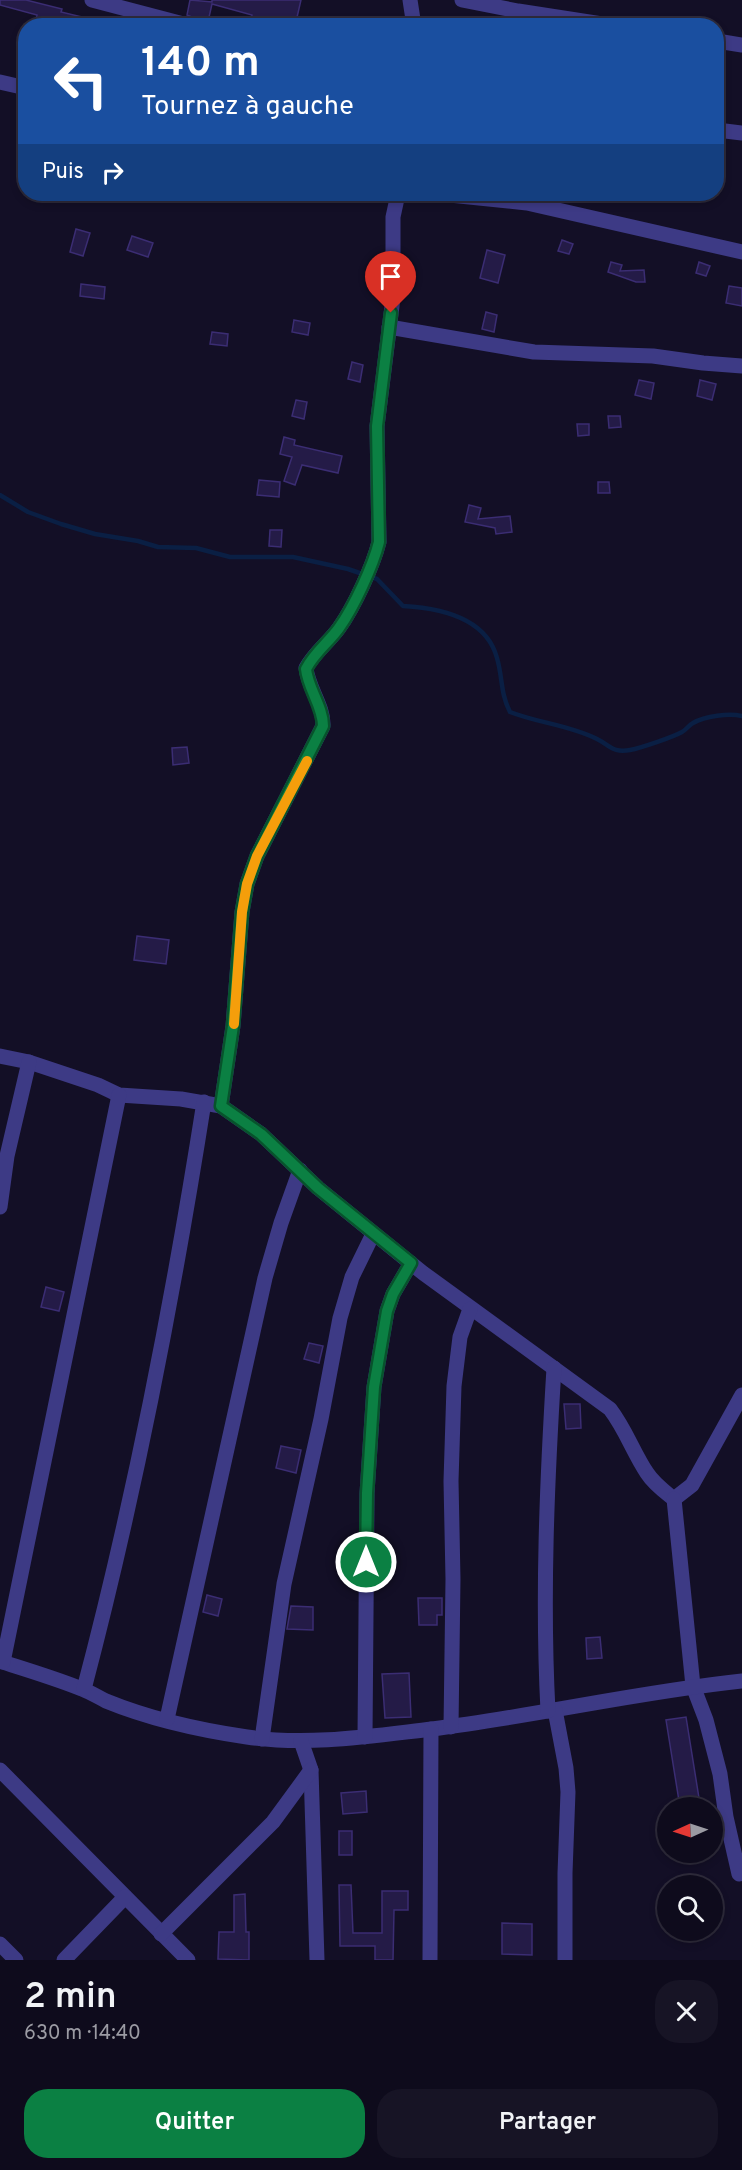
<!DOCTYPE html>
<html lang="fr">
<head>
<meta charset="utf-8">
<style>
	body { margin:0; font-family:Overpass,sans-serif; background:#171425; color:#f1f3f6; height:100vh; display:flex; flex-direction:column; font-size:22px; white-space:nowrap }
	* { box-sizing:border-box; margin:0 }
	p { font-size:20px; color:#9b9ba3 }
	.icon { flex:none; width:33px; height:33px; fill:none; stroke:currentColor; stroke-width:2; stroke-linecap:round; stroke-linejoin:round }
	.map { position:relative; height:1960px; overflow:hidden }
	.panel { display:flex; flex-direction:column; background:#0e0b1c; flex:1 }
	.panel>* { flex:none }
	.top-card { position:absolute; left:18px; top:18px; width:706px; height:183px; border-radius:24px; box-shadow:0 3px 9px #0003,0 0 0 2px #2e2b3b; background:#1a4fa0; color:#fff; overflow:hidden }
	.needle { width:39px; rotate:267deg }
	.buttons { position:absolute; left:657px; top:1797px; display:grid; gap:12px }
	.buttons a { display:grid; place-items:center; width:66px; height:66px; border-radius:50%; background:#0e0b1c; box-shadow:0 3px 9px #0003,0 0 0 2px #2e2b3b; font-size:30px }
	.pin { position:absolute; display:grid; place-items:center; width:51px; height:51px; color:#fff; margin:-62px -26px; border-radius:50% 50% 50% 0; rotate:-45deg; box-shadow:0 0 6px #0007 }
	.pin .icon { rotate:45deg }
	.me { position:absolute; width:66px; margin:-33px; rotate:0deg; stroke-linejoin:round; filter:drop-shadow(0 0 4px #0008) }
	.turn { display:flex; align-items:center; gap:21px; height:126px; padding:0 24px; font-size:27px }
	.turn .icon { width:78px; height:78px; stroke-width:2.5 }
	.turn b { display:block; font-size:42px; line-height:51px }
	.then { display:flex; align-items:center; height:57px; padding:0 24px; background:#0003; gap:12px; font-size:22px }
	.round { display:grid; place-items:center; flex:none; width:63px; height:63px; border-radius:24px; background:#171425 }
	.headline { display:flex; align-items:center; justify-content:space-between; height:102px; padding:0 24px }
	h1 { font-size:36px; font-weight:600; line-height:45px }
	.cta { display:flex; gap:12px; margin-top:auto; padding:12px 24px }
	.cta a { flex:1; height:69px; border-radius:24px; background:#0b8043; color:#fff; font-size:24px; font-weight:600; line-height:69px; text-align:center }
	.cta a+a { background:#171425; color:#f1f3f6 }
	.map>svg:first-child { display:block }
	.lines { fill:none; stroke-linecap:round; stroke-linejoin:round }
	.stream { stroke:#0a1f44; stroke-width:4.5 }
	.building { fill:#241b47; stroke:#3b2d73; stroke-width:1.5 }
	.minor { stroke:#3d3a85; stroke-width:15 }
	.route-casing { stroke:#07532c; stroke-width:15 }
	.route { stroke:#0b8043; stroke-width:10 }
	.slow { stroke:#f59e0b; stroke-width:10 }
</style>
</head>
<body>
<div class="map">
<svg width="742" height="1960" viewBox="0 0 742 1960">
	<rect width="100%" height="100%" fill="#130f26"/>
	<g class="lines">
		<path class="stream" d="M0 495 28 512 61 524 95 534 138 541 158 547 196 548 230 557H293L348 569 377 579 403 606C440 608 486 617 497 658 503 679 500 692 510 712 538 723 569 725 597 739 611 746 613 753 630 750 641 748 673 737 682 732 686 730 689 725 693 723 705 716 729 713 742 716"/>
	</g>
	<g class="building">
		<polygon points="0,0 26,0 62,9 61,12 99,21 98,26 35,26 37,15 0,5"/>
		<polygon points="190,0 212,2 212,0 301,0 295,26 250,26 252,15 212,4 207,26 200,26 197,19 187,15"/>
		<polygon points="76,229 90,233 83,256 70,252"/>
		<polygon points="132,236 153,243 148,257 127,250"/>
		<polygon points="562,240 573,244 569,254 558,251"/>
		<polygon points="487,250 505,255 498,283 480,278"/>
		<polygon points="611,262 622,265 620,271 644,270 645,282 636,282 608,272"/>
		<polygon points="699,262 710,266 706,276 696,273"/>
		<polygon points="81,284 105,287 104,299 80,296"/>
		<polygon points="729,286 742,288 742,306 726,303"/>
		<polygon points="486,312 497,315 494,332 482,329"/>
		<polygon points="294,320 310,323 308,335 292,332"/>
		<polygon points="212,332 228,334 227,346 210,344"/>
		<polygon points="352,362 363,365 360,382 348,379"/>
		<polygon points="639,380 654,383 651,399 635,395"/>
		<polygon points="700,380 716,384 712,400 697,396"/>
		<polygon points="296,400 307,402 304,419 292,416"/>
		<polygon points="608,416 620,416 621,427 609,428"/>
		<polygon points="577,424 589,424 589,435 578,436"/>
		<polygon points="284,437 295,440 294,445 342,456 338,473 302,465 295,485 284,481 292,457 280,454"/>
		<polygon points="259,480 280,482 279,497 257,495"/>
		<polygon points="598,482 609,482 610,493 598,493"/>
		<polygon points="469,505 481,508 478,519 510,516 512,532 496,534 495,528 465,522"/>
		<polygon points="270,530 282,530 281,547 269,546"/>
		<polygon points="187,747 189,763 173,765 172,748"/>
		<polygon points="137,936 169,940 166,964 134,960"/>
		<polygon points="46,1287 64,1292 59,1311 41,1307"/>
		<polygon points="309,1343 323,1346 319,1363 304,1359"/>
		<polygon points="564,1404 580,1404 581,1428 566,1429"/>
		<polygon points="281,1446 301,1450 296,1473 276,1468"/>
		<polygon points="207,1595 222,1599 218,1616 203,1612"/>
		<polygon points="418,1598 442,1598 442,1615 437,1615 437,1625 419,1625"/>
		<polygon points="291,1606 313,1607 313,1630 287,1629"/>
		<polygon points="600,1637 602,1658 587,1659 586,1638"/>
		<polygon points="409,1673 411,1717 385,1718 382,1674"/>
		<polygon points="686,1717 699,1798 679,1801 666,1720"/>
		<polygon points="366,1791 367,1812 343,1814 341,1793"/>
		<rect x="339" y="1831" width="13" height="24"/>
		<polygon points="339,1885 351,1885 353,1933 382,1933 382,1891 408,1891 408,1910 394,1910 393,1960 375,1960 375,1946 340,1946"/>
		<polygon points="245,1894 246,1932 249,1932 249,1960 218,1959 219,1932 234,1932 234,1895"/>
		<polygon points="502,1923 532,1924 532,1955 502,1954"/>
	</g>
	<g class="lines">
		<g class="minor">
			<polyline points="92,0 191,26"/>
			<polyline points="410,0 414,26"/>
			<polyline points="462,0 518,11 615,26"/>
			<polyline points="717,41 742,45"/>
			<polyline points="0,82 26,88"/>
			<polyline points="717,130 742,133"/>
			<polyline points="440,194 527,203 742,252"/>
			<polyline points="389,327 534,352 653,356 703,363 742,366"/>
			<path d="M0 1056 29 1062 98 1085 119 1095 181 1099 221 1106 261 1134 318 1188 423 1273 610 1409C626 1430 633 1452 647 1473 654 1484 664 1491 674 1499L692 1485 742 1395"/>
			<path d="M221 1106 233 1026 242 912 247 884 257 856 323 726C324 706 308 688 306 668 314 653 329 642 339 628 354 607 373 566 379 542L377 426 393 298V217L398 194"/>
			<polyline points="0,1207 7,1156 29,1062"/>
			<polyline points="674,1499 693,1686 706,1720 720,1774 726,1817 739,1874"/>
			<path d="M0 1661C27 1670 55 1678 82 1689 90 1692 98 1697 106 1701 150 1719 199 1730 247 1737 309 1746 371 1736 432 1729 536 1716 638 1692 742 1681"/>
			<polyline points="3,1662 119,1095"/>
			<path d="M84 1689C135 1496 173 1299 204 1102"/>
			<polyline points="555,1710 566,1768 568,1792 565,1873 565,1960"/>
			<path d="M548 1711C542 1597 547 1482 554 1368"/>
			<polyline points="167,1719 265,1278 281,1223 300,1170"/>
			<polyline points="451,1727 453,1579 451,1481 454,1386 460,1337 470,1309"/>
			<polyline points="365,1737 367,1493 374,1387 387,1311 393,1294 411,1263"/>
			<polyline points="262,1739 284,1584 321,1419 340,1318 352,1277 373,1234"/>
			<polyline points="301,1741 311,1770 317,1960"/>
			<polyline points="0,1770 188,1960"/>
			<polyline points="161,1934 273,1822 311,1770"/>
			<polyline points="0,1944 16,1960"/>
			<polyline points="64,1960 125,1897"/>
			<polyline points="430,1960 431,1729"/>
		</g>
	</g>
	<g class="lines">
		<defs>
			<path id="route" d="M366 1562 367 1493 374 1387 387 1311 393 1294 411 1263 318 1188 261 1134 221 1106 233 1026 242 912 247 884 257 856 323 726C323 706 308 689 306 669 314 653 329 642 339 628 354 607 373 566 379 542L377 426 391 313"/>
		</defs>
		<use href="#route" class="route-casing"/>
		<use href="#route" class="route"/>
		<polyline class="slow" points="234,1024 242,912 247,884 257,856 307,761"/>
	</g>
</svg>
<div class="buttons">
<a><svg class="needle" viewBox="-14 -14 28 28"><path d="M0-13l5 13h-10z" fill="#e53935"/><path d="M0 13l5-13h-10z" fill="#9b9ba3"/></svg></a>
<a><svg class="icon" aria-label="search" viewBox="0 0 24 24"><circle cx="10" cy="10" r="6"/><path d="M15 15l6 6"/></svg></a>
</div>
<div class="pin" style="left:391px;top:313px;background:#d93025"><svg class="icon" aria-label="arrive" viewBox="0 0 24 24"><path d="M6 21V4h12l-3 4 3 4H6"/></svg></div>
<svg class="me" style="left:366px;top:1562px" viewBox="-20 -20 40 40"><circle r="17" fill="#0b8043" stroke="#fff" stroke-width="3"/><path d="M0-11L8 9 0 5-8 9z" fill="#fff"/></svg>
<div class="top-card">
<div class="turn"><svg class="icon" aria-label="left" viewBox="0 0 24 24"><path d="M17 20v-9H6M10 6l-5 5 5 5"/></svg><div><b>140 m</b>Tournez à gauche</div></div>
<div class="then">Puis<svg class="icon" aria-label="right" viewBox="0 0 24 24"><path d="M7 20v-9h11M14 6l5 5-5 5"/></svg></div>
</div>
</div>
<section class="panel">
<div class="headline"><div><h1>2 min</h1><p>630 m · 14:40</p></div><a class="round"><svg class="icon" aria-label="close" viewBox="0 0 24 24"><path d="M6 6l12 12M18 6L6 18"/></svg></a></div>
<div class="cta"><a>Quitter</a><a>Partager</a></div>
</section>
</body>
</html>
